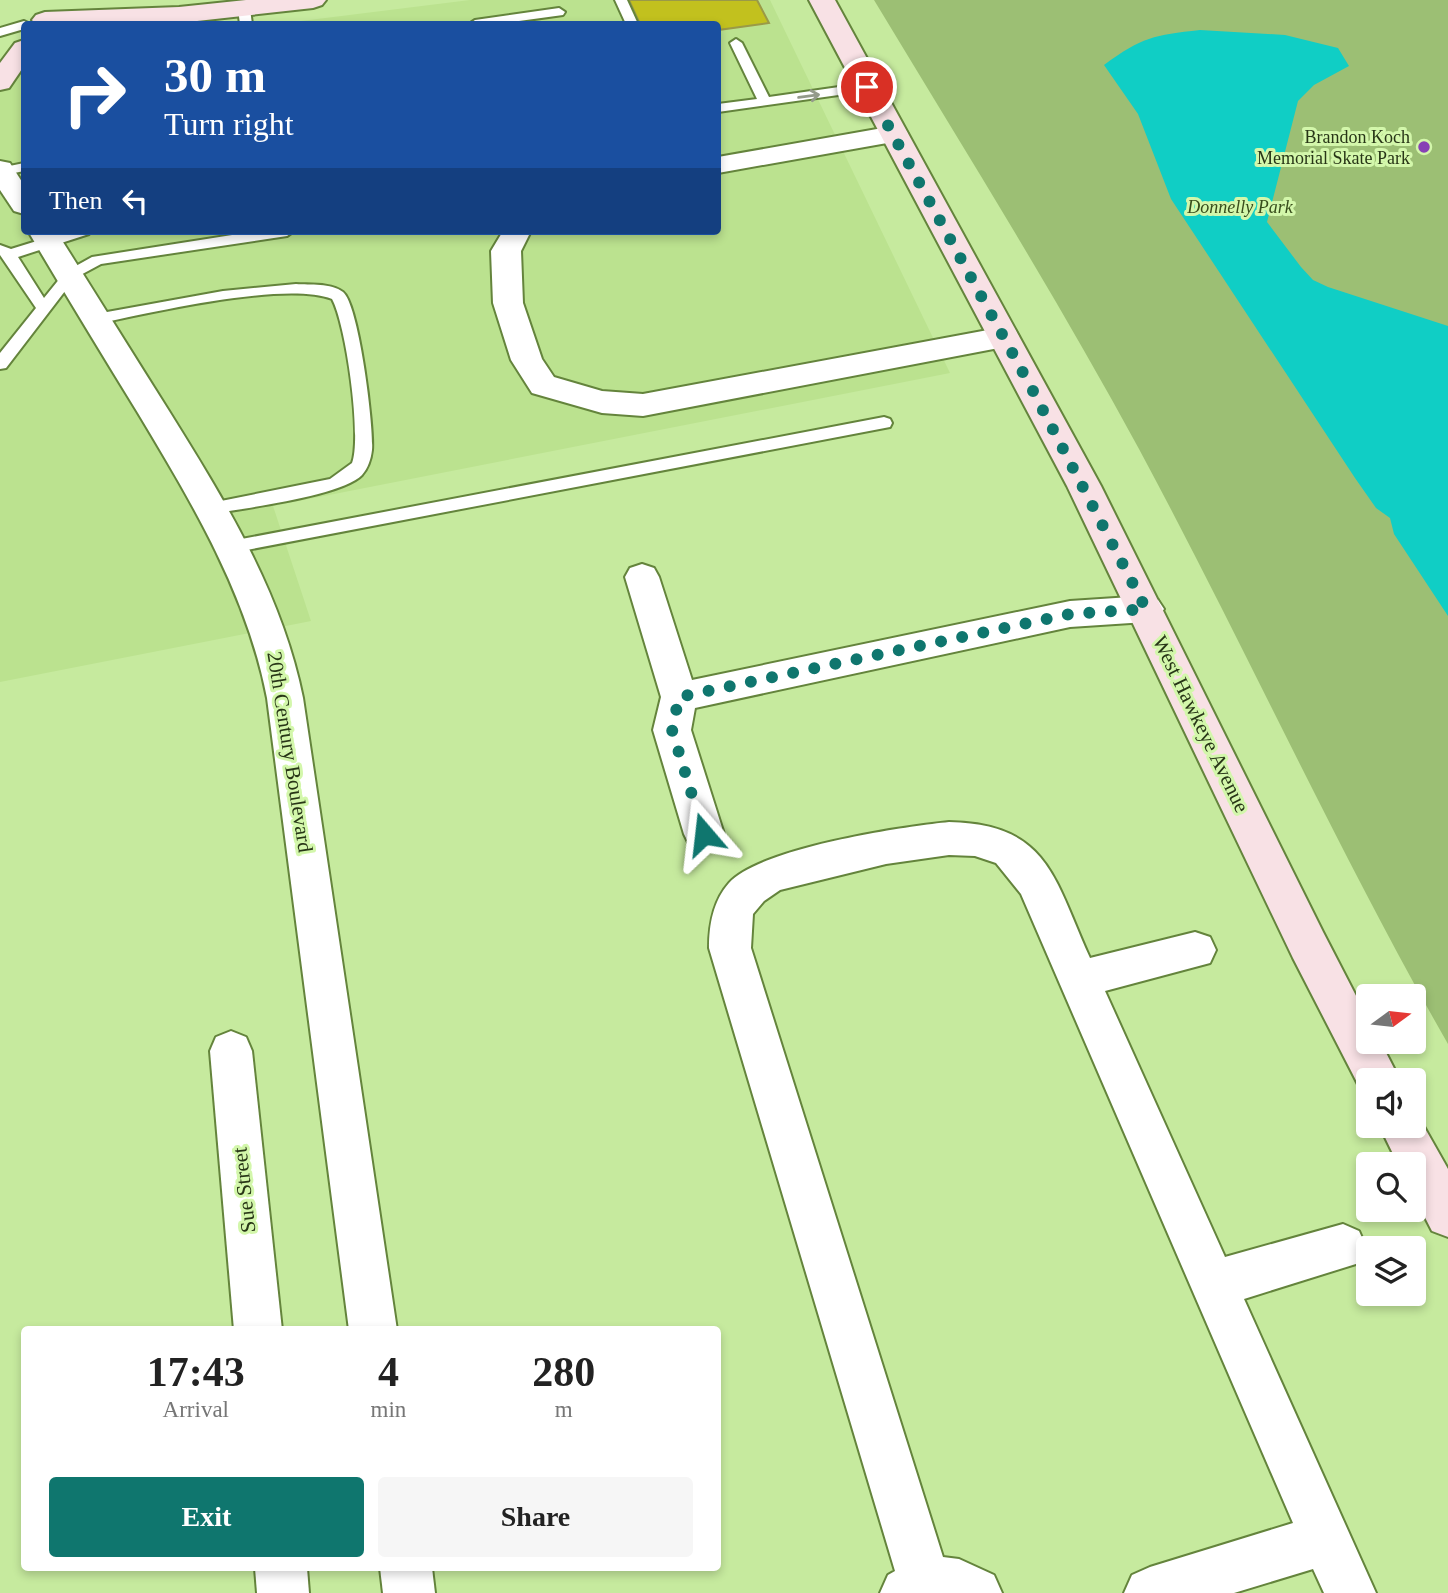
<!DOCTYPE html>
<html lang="en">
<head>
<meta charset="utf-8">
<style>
	body { margin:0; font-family:Georgia,serif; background:#f6f6f6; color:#222; height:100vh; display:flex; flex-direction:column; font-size:26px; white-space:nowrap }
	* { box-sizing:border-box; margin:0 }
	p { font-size:23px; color:#767676 }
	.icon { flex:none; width:38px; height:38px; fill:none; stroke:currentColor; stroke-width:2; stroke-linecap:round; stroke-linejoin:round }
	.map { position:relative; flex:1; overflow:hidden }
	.side { position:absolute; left:21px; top:1326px; width:700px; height:245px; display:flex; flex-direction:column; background:#fff; border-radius:7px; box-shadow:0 4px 10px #0003 }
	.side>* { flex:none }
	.top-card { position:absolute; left:21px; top:21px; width:700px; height:214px; border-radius:7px; box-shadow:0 4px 10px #0003; background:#1a4fa0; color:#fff; overflow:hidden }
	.needle { width:46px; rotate:75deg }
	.buttons { position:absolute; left:1356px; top:984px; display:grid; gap:14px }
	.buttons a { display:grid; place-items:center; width:70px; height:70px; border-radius:7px; background:#fff; box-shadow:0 4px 10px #0003; font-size:35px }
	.pin { position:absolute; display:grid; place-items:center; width:60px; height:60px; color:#fff; margin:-30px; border:4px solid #fff; border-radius:50%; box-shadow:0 2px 7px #0007 }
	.me { position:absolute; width:77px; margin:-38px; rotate:343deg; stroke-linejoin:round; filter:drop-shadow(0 0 5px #0008) }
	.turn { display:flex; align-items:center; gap:24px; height:147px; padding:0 28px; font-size:32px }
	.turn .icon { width:91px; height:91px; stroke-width:2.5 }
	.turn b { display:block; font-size:49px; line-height:60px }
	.then { display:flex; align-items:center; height:66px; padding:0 28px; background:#0003; gap:14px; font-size:26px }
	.eta { display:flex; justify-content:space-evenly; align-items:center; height:119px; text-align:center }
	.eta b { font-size:42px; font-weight:600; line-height:49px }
	.action { display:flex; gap:14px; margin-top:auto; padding:14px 28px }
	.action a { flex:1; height:80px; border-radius:7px; background:#0f766e; color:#fff; font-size:28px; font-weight:600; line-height:80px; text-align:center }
	.action a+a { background:#f6f6f6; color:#222 }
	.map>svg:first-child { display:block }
	.built { fill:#bbe28f }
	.green { fill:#9cbf74 }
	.water { fill:#10cec5 }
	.building { fill:#c2c11e; stroke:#9a9a47; stroke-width:2 }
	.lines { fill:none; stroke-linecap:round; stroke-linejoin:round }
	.lane-casing { stroke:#64843c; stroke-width:4 }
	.street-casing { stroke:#64843c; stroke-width:4 }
	.secondary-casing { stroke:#64843c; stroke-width:4 }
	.lane { fill:#fff; fill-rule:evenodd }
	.street { fill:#fff; fill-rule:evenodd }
	.secondary { fill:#f8e1e5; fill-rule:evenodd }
	.oneway { stroke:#949a8b }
	.route { stroke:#0f766e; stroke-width:12; stroke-dasharray:0 21.6 }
	.poi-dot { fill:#8741b5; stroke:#d3f7ab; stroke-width:2.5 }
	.labels { text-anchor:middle; stroke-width:6; stroke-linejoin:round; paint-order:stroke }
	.far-poi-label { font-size:18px; fill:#283617; stroke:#d3f7ab; text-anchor:end }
	.far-park-label { font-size:18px; font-style:italic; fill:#384d1c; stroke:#d3f7ab }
	.street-label { font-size:21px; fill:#283617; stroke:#d3f7ab }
</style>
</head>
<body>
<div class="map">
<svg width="1448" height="1593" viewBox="0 0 1448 1593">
	<rect width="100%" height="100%" fill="#c6ea9e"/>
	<polygon class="built" points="470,0 770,0 950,373 273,506 311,621 0,682 0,60 24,56 24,231 718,231 718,24 277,24"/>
	<path class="green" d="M874 0H1448V1044C1337 850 1245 646 1139 449 1056 296 964 149 874 0Z"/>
	<path class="water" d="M1200 30 1285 35 1338 48 1349 66 1314 85 1298 101 1267 222 1301 267 1313 280 1328 287 1448 326V616L1394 534 1390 518 1376 508 1355 478 1171 199 1138 114 1104 65C1142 37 1154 35 1200 30Z"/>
	<polygon class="building" points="629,0 757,0 769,23 718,30 718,24 640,24"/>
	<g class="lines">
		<defs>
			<g id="lane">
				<polygon points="615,0 627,0 638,24 626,24"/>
				<polygon points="244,5 250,9 252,24 240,24 238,9"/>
				<polygon points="559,8 565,12 563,15 498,24 469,24 475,20"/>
				<polygon points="24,21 30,24 24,24 24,29 0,36 0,28"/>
				<polygon points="736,39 742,43 769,97 867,83 874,87 867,91 718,112 718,104 757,99 730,43"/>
				<polygon points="24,163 24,171 0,176 0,168"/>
				<polygon points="69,231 91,231 89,234 18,257 44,298 65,272 92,257 257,231 294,231 287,236 101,264 75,278 6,368 0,369 0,353 36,308 0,255 0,245 11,249"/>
				<path d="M296 284C310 285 331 283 343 292 359 305 374 428 372 450 371 459 368 468 362 475 342 496 244 508 212 514L206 512 204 508 206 504 330 479 352 463C362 437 346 324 332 299 284 281 150 313 96 324L88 319 96 314 223 291Z"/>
				<polygon points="884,417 890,419 892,423 890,427 231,553 225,551 222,547 225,543 231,541"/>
			</g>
			<g id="street">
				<polygon points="894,126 904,128 908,134 904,140 718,173 718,157"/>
				<polygon points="0,161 10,163 24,185 24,214 14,211 0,190"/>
				<path d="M28 231H56C94 291 131 351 169 411 225 501 282 593 303 698L397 1330H349L267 698C247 594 192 503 138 413 101 353 64 292 28 231Z"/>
				<polygon points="503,231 531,231 521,251 523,303 542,359 554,377 602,391 643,394 1004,327 1015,330 1019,337 1015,344 1004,347 643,416 602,413 532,393 511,360 493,303 491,251"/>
				<polygon points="642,564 654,568 659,577 692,680 1070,601 1146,596 1158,600 1164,609 1158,618 1146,622 1070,627 695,708 691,730 724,834 718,846 704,850 690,846 684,834 653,730 661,697 625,577 630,568"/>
				<path d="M949 822C1049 824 1054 879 1090 958L1195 932 1210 937 1216 950 1210 963 1105 991 1225 1257 1343 1224 1359 1231 1366 1247 1359 1263 1244 1299 1376 1593H1324L1313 1569 1234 1593H1124L1132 1575 1150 1567 1293 1523 1021 894 996 863 975 856 949 855 886 864 780 890 764 901 753 914 751 948 943 1557 959 1559 994 1575 1002 1593H880L888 1575 895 1571 709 948C709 925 713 901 729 883 761 848 900 827 949 822Z"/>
				<polygon points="231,1031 246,1037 252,1051 282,1330 234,1330 210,1051 216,1037"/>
				<polygon points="255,1568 307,1568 309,1593 257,1593"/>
				<polygon points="380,1568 432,1568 435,1593 383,1593"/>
			</g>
			<g id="secondary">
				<polygon points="246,0 326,0 322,5 313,8 179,23 35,24 32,20 36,15 45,12 179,7"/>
				<polygon points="809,0 835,0 1101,486 1323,932 1368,1019 1368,1041 1380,1041 1400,1080 1368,1080 1368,1097 1363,1094 1293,958 1067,486"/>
				<polygon points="24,40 24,66 9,88 0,90 0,63 15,43"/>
				<polygon points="1414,1109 1448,1169 1448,1237 1432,1231 1414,1196 1414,1164 1398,1164 1379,1125 1414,1125"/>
			</g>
		</defs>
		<use href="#lane" class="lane-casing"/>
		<use href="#street" class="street-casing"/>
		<use href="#secondary" class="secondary-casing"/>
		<use href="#lane" class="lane"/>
		<use href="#street" class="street"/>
		<use href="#secondary" class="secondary"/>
	</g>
	<defs><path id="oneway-shaft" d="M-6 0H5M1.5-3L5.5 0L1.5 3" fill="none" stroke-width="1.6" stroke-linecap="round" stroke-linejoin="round" transform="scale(1.75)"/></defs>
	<use class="oneway" href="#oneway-shaft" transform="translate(809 96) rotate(-8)"/>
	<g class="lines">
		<polyline class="route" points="704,834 672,730 679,697 1070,614 1146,609 1033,391 867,87"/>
	</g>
	<circle class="poi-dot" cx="1424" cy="147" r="7"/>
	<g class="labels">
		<g class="far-poi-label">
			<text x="1410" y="143">Brandon Koch<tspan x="1410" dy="21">Memorial Skate Park</tspan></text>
		</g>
		<g class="far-park-label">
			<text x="1240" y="213">Donnelly Park</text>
		</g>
		<g class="street-label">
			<text transform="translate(1201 724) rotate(64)" y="7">West Hawkeye Avenue</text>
			<text transform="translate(290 752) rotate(81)" y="7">20th Century Boulevard</text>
			<text transform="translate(244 1190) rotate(-96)" y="7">Sue Street</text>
		</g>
	</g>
</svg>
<div class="buttons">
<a><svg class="needle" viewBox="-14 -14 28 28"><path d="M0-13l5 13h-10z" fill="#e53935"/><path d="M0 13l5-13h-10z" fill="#767676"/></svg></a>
<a><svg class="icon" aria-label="sound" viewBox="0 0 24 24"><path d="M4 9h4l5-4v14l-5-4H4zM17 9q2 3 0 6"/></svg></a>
<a><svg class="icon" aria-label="search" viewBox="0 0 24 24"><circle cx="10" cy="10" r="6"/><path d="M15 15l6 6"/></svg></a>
<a><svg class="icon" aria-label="layers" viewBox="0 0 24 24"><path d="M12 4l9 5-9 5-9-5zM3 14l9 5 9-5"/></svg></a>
</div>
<div class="pin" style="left:867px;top:87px;background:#d93025"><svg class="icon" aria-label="arrive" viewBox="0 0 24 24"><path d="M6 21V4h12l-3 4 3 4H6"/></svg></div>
<svg class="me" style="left:704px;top:834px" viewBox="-20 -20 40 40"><path d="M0-17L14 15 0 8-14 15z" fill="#0f766e" stroke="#fff" stroke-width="4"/></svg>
<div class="top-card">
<div class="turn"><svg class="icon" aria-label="right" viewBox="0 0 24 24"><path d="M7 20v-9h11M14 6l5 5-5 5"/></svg><div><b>30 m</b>Turn right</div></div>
<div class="then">Then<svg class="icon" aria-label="left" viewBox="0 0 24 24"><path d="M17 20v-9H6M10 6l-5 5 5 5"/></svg></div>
</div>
<section class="side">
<div class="eta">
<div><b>17:43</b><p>Arrival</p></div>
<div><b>4</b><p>min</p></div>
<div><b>280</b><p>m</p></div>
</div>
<div class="action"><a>Exit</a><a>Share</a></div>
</section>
</div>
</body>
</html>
